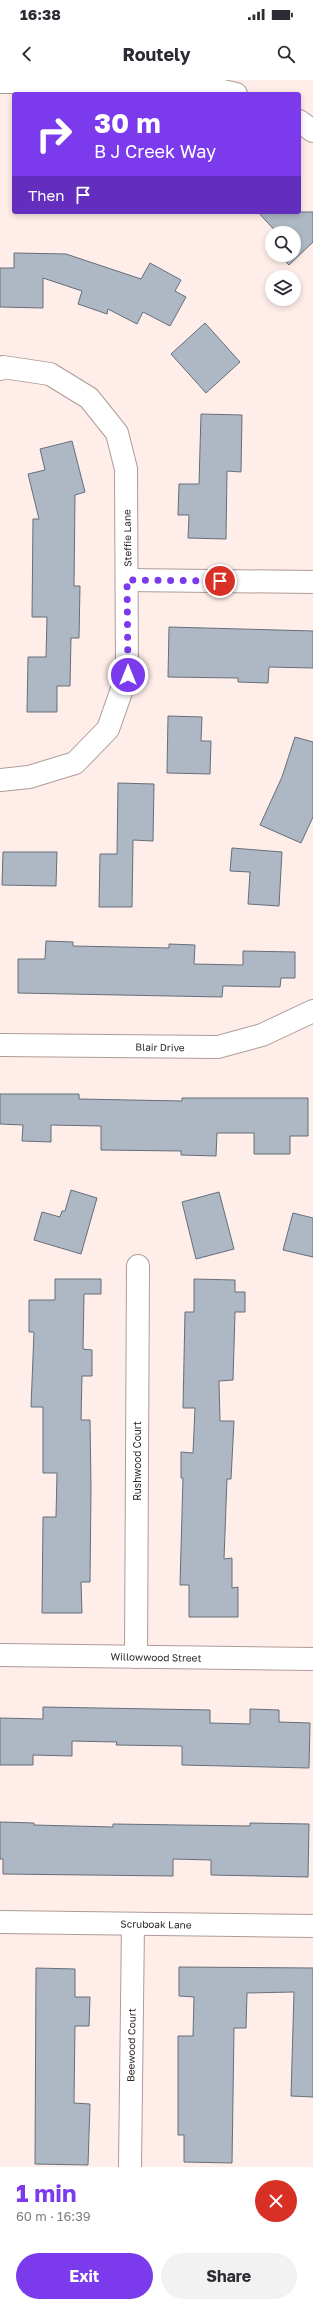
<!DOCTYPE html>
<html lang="en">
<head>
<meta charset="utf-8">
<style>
	body { margin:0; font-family:"Golos Text",sans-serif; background:#f2f2f3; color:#2b2b33; height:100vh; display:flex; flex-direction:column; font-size:15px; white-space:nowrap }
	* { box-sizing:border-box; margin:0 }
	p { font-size:13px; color:#7c7c81 }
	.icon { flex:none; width:22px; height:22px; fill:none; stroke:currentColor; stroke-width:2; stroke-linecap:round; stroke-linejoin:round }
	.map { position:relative; height:2087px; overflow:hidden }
	.sheet { display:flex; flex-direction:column; background:#fff; flex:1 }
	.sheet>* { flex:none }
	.guide { position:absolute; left:12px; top:12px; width:289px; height:122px; border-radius:4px; box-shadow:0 2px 6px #0003; background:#7c3aed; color:#fff; overflow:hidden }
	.buttons { position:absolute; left:265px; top:146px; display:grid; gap:8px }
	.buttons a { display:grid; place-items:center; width:36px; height:36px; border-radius:50%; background:#fff; box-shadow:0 2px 6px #0003; font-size:20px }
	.pin { position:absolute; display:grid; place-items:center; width:34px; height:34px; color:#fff; margin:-17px; border:2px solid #fff; border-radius:50%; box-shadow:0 1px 4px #0007 }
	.me { position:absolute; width:44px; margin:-22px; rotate:0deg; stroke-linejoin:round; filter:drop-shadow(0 0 3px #0008) }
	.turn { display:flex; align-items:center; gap:14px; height:84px; padding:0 16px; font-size:18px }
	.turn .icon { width:52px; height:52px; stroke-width:2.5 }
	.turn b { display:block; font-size:28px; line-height:34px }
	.then { display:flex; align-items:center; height:38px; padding:0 16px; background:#0003; gap:8px; font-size:15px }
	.round { display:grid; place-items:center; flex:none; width:42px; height:42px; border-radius:21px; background:#f2f2f3 }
	.summary { display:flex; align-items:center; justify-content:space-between; height:68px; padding:0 16px }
	h1 { font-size:24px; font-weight:700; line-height:30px; color:#7c3aed }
	.cta { display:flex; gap:8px; margin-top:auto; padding:8px 16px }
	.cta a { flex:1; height:46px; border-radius:24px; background:#7c3aed; color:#fff; font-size:16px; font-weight:700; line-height:46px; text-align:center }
	.cta a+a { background:#f2f2f3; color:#2b2b33 }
	.status { display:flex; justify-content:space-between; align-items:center; height:28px; padding:0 20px; background:#fff; direction:ltr }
	.status svg { height:11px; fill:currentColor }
	header { display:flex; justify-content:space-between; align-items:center; height:52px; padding:0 16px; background:#fff; font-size:18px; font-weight:700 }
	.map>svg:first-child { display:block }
	.building { fill:#adb8c4; stroke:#656f79 }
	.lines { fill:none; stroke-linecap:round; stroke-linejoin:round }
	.street-casing { stroke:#ad9c98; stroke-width:24 }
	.street { stroke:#fff; stroke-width:22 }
	.route { stroke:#7c3aed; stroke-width:7; stroke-dasharray:0 12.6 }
	.labels { text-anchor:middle; stroke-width:4; stroke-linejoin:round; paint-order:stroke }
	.street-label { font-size:10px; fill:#2d2725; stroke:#fff }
</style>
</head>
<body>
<div class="status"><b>16:38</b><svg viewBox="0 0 49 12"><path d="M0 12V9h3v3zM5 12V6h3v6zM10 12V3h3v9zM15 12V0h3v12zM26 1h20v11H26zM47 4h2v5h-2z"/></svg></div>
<header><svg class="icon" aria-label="back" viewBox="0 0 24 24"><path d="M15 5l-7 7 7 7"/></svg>Routely<svg class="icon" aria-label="search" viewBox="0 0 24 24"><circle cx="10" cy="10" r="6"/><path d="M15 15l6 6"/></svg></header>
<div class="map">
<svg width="313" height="2087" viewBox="0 0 313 2087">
	<rect width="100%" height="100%" fill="#ffede9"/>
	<g class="building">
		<polygon points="258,132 313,132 313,162 289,185 279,175 294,175 294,153 277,153"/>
		<polygon points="14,173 66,174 141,199 150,183 181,200 175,211 186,217 170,246 143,232 137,244 108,229 107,234 78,224 82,211 43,198 43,228 0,227 0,188 14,188"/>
		<polygon points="205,243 240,282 206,313 171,274"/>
		<polygon points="201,334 242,335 241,392 227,391 226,459 188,458 189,435 178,435 179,404 199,404"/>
		<polygon points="72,361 85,412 75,415 74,506 80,506 79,558 71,558 70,606 57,606 57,632 27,632 28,577 46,577 47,537 32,537 33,439 39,439 28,394 45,390 40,369"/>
		<polygon points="169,547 313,551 313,588 269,587 268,603 238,602 238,598 168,597"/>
		<polygon points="168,636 202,637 201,661 211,661 210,694 167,693"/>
		<polygon points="295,657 313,662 313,737 301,763 260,745 282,697"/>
		<polygon points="118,703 154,704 153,761 133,760 132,827 99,827 100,774 117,774"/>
		<polygon points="232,768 282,772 279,826 248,824 250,792 230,791"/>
		<polygon points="3,772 57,772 56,806 2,805"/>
		<polygon points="46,861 73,862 73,866 169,868 169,864 195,865 194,884 243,885 243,871 295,872 295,898 281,898 280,907 223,906 222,917 18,913 18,879 45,879"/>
		<polygon points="0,1014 79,1014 79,1019 182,1021 182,1018 308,1018 308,1056 290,1056 290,1074 254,1074 254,1053 217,1053 216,1076 181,1075 181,1071 101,1070 101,1046 51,1045 51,1062 22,1061 23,1045 0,1044"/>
		<polygon points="71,1110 97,1118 81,1174 34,1160 42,1132 60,1137 62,1131 65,1131"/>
		<polygon points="219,1112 234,1169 196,1179 182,1122"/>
		<polygon points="293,1133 313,1138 313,1177 283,1170"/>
		<polygon points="55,1199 101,1199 101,1214 84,1214 83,1269 92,1270 92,1296 82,1296 81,1340 90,1340 91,1408 90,1502 81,1502 82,1533 42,1533 43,1437 56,1437 57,1393 43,1393 43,1327 31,1327 34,1252 29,1252 29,1220 55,1220"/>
		<polygon points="194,1199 235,1200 235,1212 245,1212 245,1232 235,1232 233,1300 219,1301 220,1341 234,1341 231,1399 227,1399 224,1479 232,1478 232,1508 238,1507 238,1537 189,1537 189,1505 180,1505 183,1398 181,1398 181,1372 193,1373 195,1328 183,1328 185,1232 194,1232"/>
		<polygon points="43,1627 210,1630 210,1643 250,1644 250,1629 279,1630 279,1642 310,1643 309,1688 182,1685 182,1666 116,1665 117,1662 72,1661 72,1676 33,1675 33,1685 0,1685 0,1638 43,1639"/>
		<polygon points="0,1742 34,1743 34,1745 113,1747 113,1744 250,1746 250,1743 309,1744 308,1797 211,1795 211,1780 173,1779 173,1796 3,1794 3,1779 0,1779"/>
		<polygon points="179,1887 313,1888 313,2017 291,2016 294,1912 247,1913 246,1948 234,1948 232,2083 184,2082 184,2055 178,2055 178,1956 193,1956 194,1917 179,1916"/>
		<polygon points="36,1888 75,1889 75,1917 90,1917 89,1946 75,1946 74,2023 90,2024 88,2085 35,2084"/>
	</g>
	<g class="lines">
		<defs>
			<g id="street">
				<polyline points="0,2 183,2 236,14"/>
				<polyline points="299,41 313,51"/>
				<polyline points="0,289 3,287 50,294 89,318 117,353 126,389 127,595 108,649 75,683 29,697 0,700"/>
				<polyline points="127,500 313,502"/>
				<polyline points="0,965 218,967 262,955 313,931"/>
				<polyline points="0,1575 313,1579"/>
				<polyline points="136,1577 138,1186"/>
				<polyline points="0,1842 313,1846"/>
				<polyline points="130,2087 133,1844"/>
			</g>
		</defs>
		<use href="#street" class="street-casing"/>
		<use href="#street" class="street"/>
	</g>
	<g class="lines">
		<polyline class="route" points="128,595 127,500 220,501"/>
	</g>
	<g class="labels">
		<g class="street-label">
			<text transform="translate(127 458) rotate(-91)" y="4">Steffie Lane</text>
			<text transform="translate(160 967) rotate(1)" y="4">Blair Drive</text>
			<text transform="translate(137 1381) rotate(-90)" y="4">Rushwood Court</text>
			<text transform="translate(156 1577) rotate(1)" y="4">Willowwood Street</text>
			<text transform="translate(156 1844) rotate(1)" y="4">Scruboak Lane</text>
			<text transform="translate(131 1965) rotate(-89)" y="4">Beewood Court</text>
		</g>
	</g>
</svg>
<div class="buttons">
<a><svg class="icon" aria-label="search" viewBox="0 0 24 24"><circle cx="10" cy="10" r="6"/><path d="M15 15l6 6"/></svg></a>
<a><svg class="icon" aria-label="layers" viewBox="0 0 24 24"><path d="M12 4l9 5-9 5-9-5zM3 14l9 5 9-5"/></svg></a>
</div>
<div class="pin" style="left:220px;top:501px;background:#d93025"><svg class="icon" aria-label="arrive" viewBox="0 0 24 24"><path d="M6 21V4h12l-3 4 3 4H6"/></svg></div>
<svg class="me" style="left:128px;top:595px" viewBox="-20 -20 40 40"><circle r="17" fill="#7c3aed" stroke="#fff" stroke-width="3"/><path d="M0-11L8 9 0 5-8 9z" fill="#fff"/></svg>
<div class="guide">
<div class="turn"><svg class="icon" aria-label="right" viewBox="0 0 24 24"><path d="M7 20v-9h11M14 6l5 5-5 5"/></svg><div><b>30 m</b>B J Creek Way</div></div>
<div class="then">Then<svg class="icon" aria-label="arrive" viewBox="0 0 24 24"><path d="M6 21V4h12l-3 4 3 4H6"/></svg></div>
</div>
</div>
<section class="sheet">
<div class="summary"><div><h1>1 min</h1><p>60 m · 16:39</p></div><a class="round" style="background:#d93025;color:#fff"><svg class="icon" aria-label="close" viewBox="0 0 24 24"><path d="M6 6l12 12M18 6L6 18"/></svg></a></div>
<div class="cta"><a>Exit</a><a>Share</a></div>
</section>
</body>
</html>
